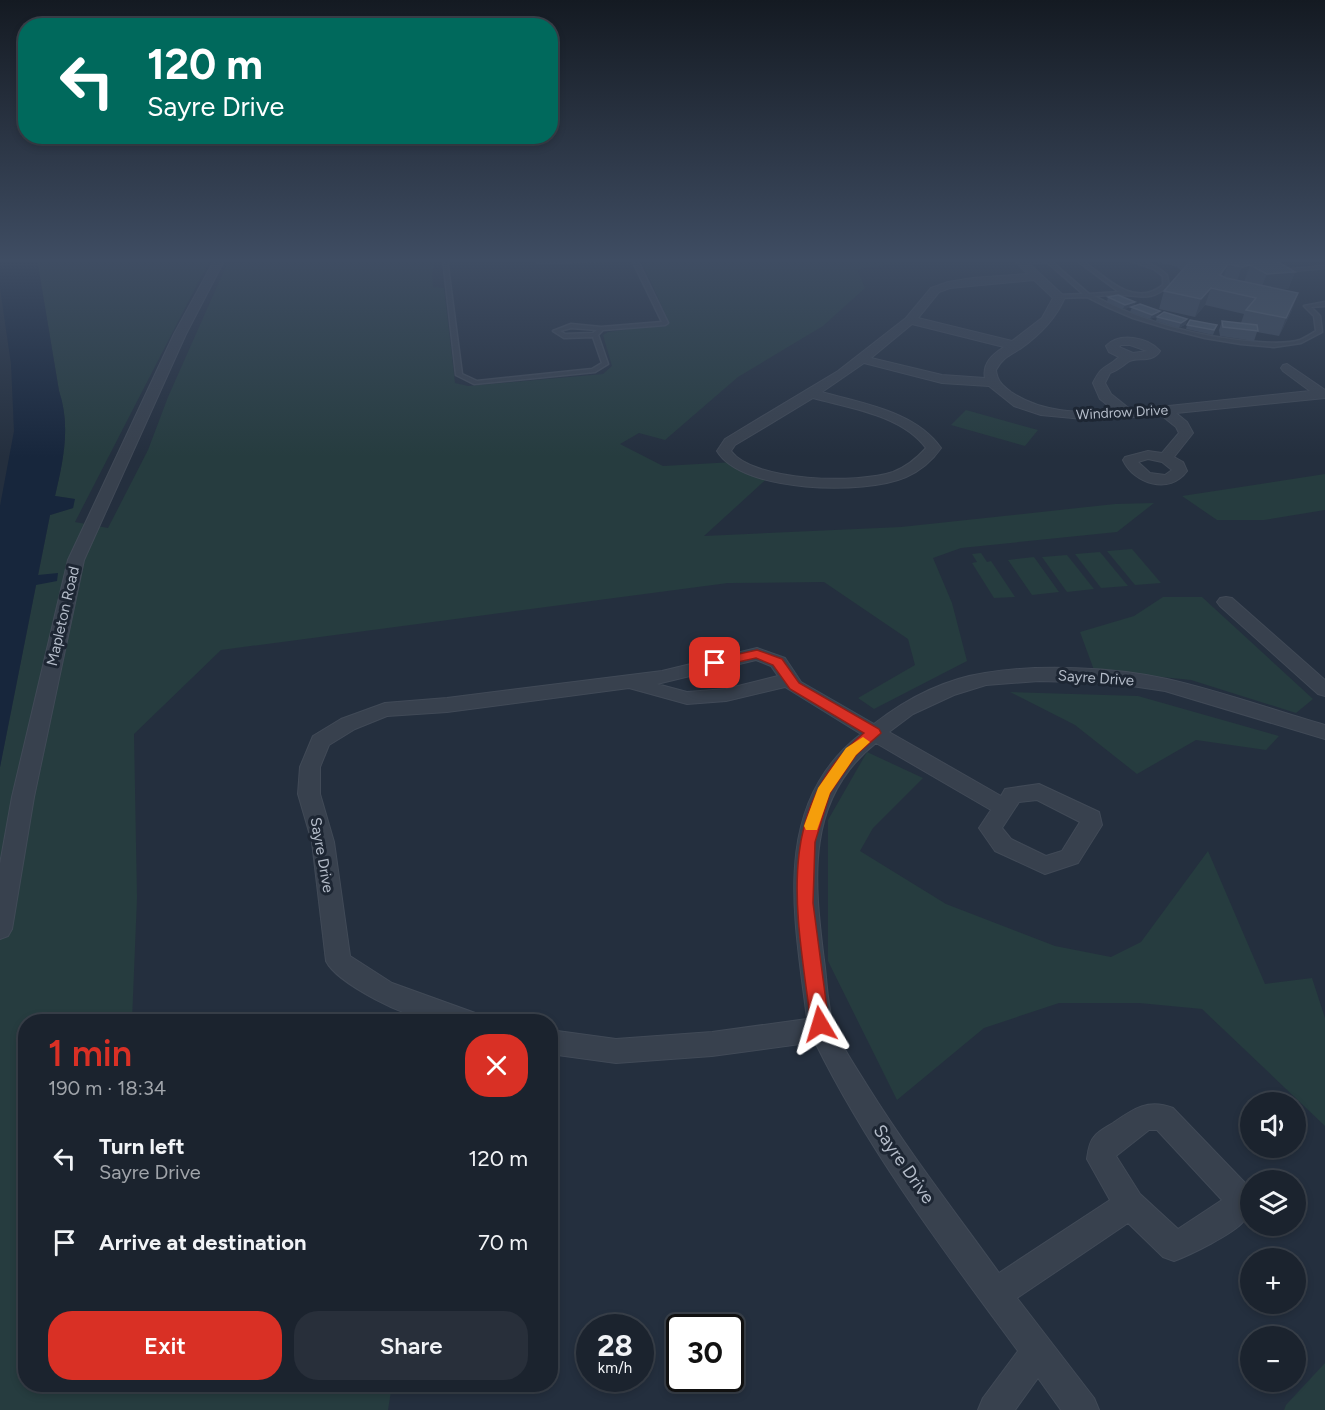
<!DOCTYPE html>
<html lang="en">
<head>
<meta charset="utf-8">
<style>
	body { margin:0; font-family:Figtree,sans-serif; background:#282f3a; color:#f1f3f6; height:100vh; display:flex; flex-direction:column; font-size:22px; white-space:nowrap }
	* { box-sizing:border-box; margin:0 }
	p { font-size:20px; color:#a0a4aa }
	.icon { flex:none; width:33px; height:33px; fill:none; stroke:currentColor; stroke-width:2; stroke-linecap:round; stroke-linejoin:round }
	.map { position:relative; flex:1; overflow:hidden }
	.panel { position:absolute; left:18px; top:1014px; width:540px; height:378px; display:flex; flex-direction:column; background:#1b232e; border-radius:24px; box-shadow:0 3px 9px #0003,0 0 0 2px #39404a }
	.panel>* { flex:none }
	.banner { position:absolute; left:18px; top:18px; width:540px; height:126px; border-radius:24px; box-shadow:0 3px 9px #0003,0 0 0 2px #39404a; background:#00695c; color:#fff; overflow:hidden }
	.tools { position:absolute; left:1240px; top:1092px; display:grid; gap:12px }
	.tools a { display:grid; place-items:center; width:66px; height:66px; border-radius:50%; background:#1b232e; box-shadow:0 3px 9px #0003,0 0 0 2px #39404a; font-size:30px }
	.speed { position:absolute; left:576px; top:1314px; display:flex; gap:12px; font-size:30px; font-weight:700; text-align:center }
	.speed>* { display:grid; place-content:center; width:78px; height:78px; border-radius:50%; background:#1b232e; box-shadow:0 3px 9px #0003,0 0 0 2px #39404a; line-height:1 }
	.speed small { font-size:15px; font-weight:400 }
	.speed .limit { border:3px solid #111; border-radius:9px; background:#fff; color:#111 }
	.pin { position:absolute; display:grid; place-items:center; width:51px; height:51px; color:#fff; margin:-26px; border-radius:12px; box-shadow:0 3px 9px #0006 }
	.me { position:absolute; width:66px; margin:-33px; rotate:353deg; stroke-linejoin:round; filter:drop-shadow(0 0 4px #0008) }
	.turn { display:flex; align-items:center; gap:21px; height:126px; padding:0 30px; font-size:27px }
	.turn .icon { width:78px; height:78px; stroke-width:2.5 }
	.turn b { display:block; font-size:42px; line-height:51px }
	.round { display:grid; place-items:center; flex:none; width:63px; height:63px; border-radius:24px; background:#282f3a }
	.head { display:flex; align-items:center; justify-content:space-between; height:102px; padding:0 30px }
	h1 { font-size:36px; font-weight:600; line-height:45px; color:#d93025 }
	.button { display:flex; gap:12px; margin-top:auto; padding:12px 30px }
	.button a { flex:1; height:69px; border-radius:24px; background:#d93025; color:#fff; font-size:24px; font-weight:600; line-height:69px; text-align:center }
	.button a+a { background:#282f3a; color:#f1f3f6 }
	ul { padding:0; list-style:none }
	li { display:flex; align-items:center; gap:18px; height:84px; padding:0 30px }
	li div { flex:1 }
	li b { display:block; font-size:22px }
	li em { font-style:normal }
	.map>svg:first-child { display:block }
	.green { fill:#263c3f }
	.water { fill:#17263c }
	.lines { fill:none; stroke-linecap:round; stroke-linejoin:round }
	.lane-casing { stroke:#414a57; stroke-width:3 }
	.street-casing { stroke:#414a57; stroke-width:2 }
	.lane { fill:#38414e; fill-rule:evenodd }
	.street { fill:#38414e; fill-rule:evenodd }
	.wall { fill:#3f4b5c }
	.shaded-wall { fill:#2f3b4b }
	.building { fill:#4b5868; stroke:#5c6777; stroke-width:1.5 }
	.route { fill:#d93025; stroke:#8d1f18; stroke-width:1.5 }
	.slow { fill:#f59e0b }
	.labels { text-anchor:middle; stroke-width:6; stroke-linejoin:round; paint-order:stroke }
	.far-street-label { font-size:14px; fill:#b4bcc9; stroke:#1d2633 }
	.street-label { font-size:15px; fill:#b4bcc9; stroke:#1d2633 }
	.near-street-label { font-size:18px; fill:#b4bcc9; stroke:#1d2633 }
</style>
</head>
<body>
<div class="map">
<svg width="1325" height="1410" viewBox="0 0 1325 1410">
	<rect width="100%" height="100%" fill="#242f3e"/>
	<g class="green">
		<path d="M37 259H212L201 277 75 522 108 528 148 450 168 397 227 264 273 259H436L432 273 433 287 444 288 455 383 468 386 603 374 612 366 603 335 608 332 665 324 667 318 643 264 649 261 930 259 857 269 865 288 823 326 738 377 665 440 639 433 620 444 663 466 734 462 771 475 704 536 901 527 1115 504 1154 503 1117 532 961 548 933 558 952 603 967 661 874 709 858 698 915 665 908 639 824 582 728 583 221 650 134 734 137 898 132 1021 26 1022V1384L392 1385 388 1410H0V767L50 515 73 508 74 499 55 496C63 462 71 426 59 391Z"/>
		<polygon points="966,410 1038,430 1025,446 951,425"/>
		<polygon points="1325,474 1325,510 1264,520 1217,520 1182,496"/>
		<polygon points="1132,549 1161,583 1135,585 1107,551"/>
		<polygon points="1100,552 1128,586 1101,588 1075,554"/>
		<polygon points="981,553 987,562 991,561 1015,597 994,598 972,563 977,562 972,554"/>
		<polygon points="1067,555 1094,589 1067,592 1042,557"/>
		<polygon points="1034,557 1059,592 1032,595 1008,560"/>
		<polygon points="1163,597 1202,597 1313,699 1296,713 1191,680 1094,670 1080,632 1134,616"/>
		<polygon points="1010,692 1138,696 1279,736 1266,750 1196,740 1137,774 1075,725"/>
		<polygon points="867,752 923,778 873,828 860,851 946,904 1055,946 1111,957 1141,942 1208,851 1265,984 1312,978 1325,1018 1325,1126 1202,1009 1139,1003 1059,1003 984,1028 897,1100 828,961 828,820"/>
		<polygon points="1325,1363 1325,1410 1284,1410 1286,1405"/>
	</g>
	<path class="water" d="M0 259H37L59 391C71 426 63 462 55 496L75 499 73 508 50 515 38 575 58 573 57 581 36 585 0 767V506L14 431 11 364 0 288Z"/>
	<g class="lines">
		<defs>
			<g id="lane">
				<path d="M443 259H447L462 374 477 381 592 369 602 363 593 337 564 338 553 331 571 324 601 327 662 322 632 260 538 263 534 259H637L668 323 665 325 603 330 598 335 608 364 595 372 474 384 456 375ZM571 328 597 330 593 333 565 334 560 331Z"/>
				<path d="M1044 259H1068L1052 262 1089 294 1119 292 1075 259H1081C1105 277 1134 309 1163 285V276L1154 269 1125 259C1140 259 1156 265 1167 275L1169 285C1152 301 1143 296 1124 295 1114 294 1104 296 1094 296 1144 323 1203 338 1258 342 1271 343 1287 344 1300 340 1305 338 1311 334 1316 331L1314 316 1304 306 1325 302V306L1311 307 1320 316 1322 332 1301 343 1274 347 1241 344 1205 338 1166 328 1133 318 1105 306 1087 297 1057 298V296L1059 295 1083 294 1047 262 1020 264 1018 263Z"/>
				<polygon points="1325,266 1325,268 1281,272 1279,271 1281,270"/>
			</g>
			<g id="street">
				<polygon points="215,259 225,259 186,334 84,560 34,797 12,929 8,936 0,939 0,864 12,797 68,560 174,334"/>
				<path d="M1012 259H1024L1065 297C1056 319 1038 336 1020 349 1010 355 1002 358 996 370 997 381 1003 386 1011 392 1042 413 1079 413 1115 411L1100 399 1093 383C1103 363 1105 370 1119 357L1109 352 1106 346C1119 332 1148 337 1160 351 1152 364 1137 356 1128 362 1121 367 1118 370 1110 373L1105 383 1111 394 1131 410 1310 391 1283 371 1281 368 1283 365 1287 364 1325 390V398L1176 413 1187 422 1193 433 1174 457 1183 462 1187 471C1170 495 1134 484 1123 460L1125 457 1148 451 1162 453 1179 433 1176 427 1161 415 1094 420 1041 415 1014 406 989 386 942 383 864 363 822 392C863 404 915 411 941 448 932 461 920 471 906 477 865 495 742 493 717 451L725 439 838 371 906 318 931 288 948 282 973 278 1028 274ZM1034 280 1053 298 1042 318 1012 341 918 318 939 292 950 288ZM912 324 1004 347C993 354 982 363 985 378L942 375 871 358ZM1121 345H1130L1147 351 1133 353 1119 347ZM813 398C849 408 902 415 926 448 917 458 906 467 893 472 858 484 754 482 731 451L735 445ZM1148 459 1162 462 1172 470 1165 475 1150 473 1138 462Z"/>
				<polygon points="1226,597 1232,598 1325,680 1325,696 1318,694 1220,606 1217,602 1220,598"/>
				<path d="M757 648 785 658 801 682 874 724C906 699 945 679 985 673 1038 664 1115 667 1167 679 1220 691 1273 710 1325 725V739L1165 691 1112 683 1039 681 986 685 954 695 913 714 889 732 1001 796 1005 789 1039 784 1099 812 1102 825 1078 863 1045 874 995 851 979 828 991 810 876 743C805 799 814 880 824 960 827 980 827 1004 833 1023 840 1045 856 1067 868 1087 908 1151 955 1212 999 1273L1110 1200 1087 1159C1088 1152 1089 1142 1094 1137 1098 1131 1107 1127 1113 1123 1133 1109 1148 1098 1173 1108L1248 1186C1253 1196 1251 1212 1243 1222 1233 1234 1190 1255 1174 1261L1163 1257 1128 1223 1017 1298 1094 1398 1099 1410H1061L1038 1378 1015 1410H978L983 1398 1018 1351C945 1252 869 1152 815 1042L712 1056 616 1063 550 1054V1030L616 1039 712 1032 807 1019C795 920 769 805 861 734L785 687 726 701 687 704 629 688 447 712 387 716 355 729 329 745 320 767V794L334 842 350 956 392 983 478 1014 482 1022C466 1022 450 1023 435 1022 409 1019 337 984 326 961L312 842 298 794 300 767 313 736 341 719 385 703 447 698 662 671ZM756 660 771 666 778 676 726 689 687 692 657 684ZM1037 800 1080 822 1062 851 1046 856 1011 839 1002 828 1019 802ZM1149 1130H1157L1222 1200 1178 1229 1140 1194 1116 1156Z"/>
			</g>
		</defs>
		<use href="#lane" class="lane-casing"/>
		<use href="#street" class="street-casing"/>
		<use href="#lane" class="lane"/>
		<use href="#street" class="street"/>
	</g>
	<g class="wall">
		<polygon points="1107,259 1121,259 1119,262"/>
		<polygon points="1142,259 1274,259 1295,272 1288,289 1281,289 1292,310 1279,336 1257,332 1254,341 1220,336 1219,330 1222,321 1241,323 1244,314 1205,305 1195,317 1159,309 1164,291 1182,271 1175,266"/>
		<polygon points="1108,297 1135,302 1134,307 1160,311 1158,316 1150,319 1130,312 1132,307 1123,309 1107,302"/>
		<polygon points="1157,317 1186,324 1179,328 1156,321"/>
		<polygon points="1187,325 1217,325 1213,335 1186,329"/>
	</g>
	<g class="shaded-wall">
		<polygon points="1228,264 1222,281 1220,275"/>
		<polygon points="1250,265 1244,282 1236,284 1242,267"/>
		<polygon points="1295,272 1288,289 1260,291 1267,274"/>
		<polygon points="1211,288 1205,305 1195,317 1201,299"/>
		<polygon points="1298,293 1292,310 1279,336 1286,318"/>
		<polygon points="1135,302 1134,307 1123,309 1125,305"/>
		<polygon points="1160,311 1158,316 1150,319 1152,315"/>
		<polygon points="1187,319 1186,324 1179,328 1181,323"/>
	</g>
	<g class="building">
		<polygon points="1192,259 1274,259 1295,272 1267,274 1250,265 1242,267 1228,264 1220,275 1226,278 1298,293 1286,318 1246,310 1256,298 1211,288 1201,299 1164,291"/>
		<polygon points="1118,295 1135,302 1125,305 1108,297"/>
		<polygon points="1140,304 1160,311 1152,315 1131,307"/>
		<polygon points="1164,312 1187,319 1181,323 1157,317"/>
		<polygon points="1190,320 1217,325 1214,330 1187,325"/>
		<polygon points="1222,321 1257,325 1258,331 1223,327"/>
	</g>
	<linearGradient id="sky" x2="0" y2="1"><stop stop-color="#141a22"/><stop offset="0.57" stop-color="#3f4d63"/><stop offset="1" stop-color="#3f4d63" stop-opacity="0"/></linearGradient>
	<rect width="1325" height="457" fill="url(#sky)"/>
	<path class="route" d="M757 650 782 659 799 683 879 729 881 733 856 755 830 793 815 842 813 903 829 1024 826 1030 820 1032 813 1030 811 1024C798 919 771 810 864 733L790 689 773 665 756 658 715 667 709 663 711 660Z"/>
	<polygon class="slow" points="863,737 870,742 856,755 830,793 817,830 806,830 804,826 818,788 846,748"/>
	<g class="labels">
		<g class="far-street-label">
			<text transform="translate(1122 412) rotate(-3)" y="5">Windrow Drive</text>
		</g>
		<g class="street-label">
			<text transform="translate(63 616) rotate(-77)" y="5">Mapleton Road</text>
			<text transform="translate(1096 678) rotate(4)" y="5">Sayre Drive</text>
			<text transform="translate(322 855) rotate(80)" y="5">Sayre Drive</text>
		</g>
		<g class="near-street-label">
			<text transform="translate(904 1164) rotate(55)" y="6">Sayre Drive</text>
		</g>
	</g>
</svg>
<div class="tools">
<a><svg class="icon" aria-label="sound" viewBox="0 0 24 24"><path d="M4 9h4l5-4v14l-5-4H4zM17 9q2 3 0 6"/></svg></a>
<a><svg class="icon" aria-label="layers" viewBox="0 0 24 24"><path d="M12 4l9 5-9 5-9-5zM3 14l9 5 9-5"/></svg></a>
<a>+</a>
<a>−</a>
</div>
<div class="speed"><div>28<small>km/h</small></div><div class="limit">30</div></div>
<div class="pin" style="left:715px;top:663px;background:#d93025"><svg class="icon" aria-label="arrive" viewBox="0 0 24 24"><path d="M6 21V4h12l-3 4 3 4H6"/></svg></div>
<svg class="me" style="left:820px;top:1024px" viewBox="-20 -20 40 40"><path d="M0-17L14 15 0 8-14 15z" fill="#d93025" stroke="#fff" stroke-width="4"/></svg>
<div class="banner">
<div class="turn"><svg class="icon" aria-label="left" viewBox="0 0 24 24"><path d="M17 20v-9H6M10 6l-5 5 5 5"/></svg><div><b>120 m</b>Sayre Drive</div></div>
</div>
<section class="panel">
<div class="head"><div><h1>1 min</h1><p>190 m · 18:34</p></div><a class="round" style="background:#d93025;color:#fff"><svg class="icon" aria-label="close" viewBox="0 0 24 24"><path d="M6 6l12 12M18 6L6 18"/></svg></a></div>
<ul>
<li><svg class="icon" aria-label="left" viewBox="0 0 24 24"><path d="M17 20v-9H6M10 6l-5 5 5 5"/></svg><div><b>Turn left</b><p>Sayre Drive</p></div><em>120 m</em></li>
<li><svg class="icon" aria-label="arrive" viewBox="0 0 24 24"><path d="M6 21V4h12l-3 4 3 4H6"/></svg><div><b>Arrive at destination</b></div><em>70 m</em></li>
</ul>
<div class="button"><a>Exit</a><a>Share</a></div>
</section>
</div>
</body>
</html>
